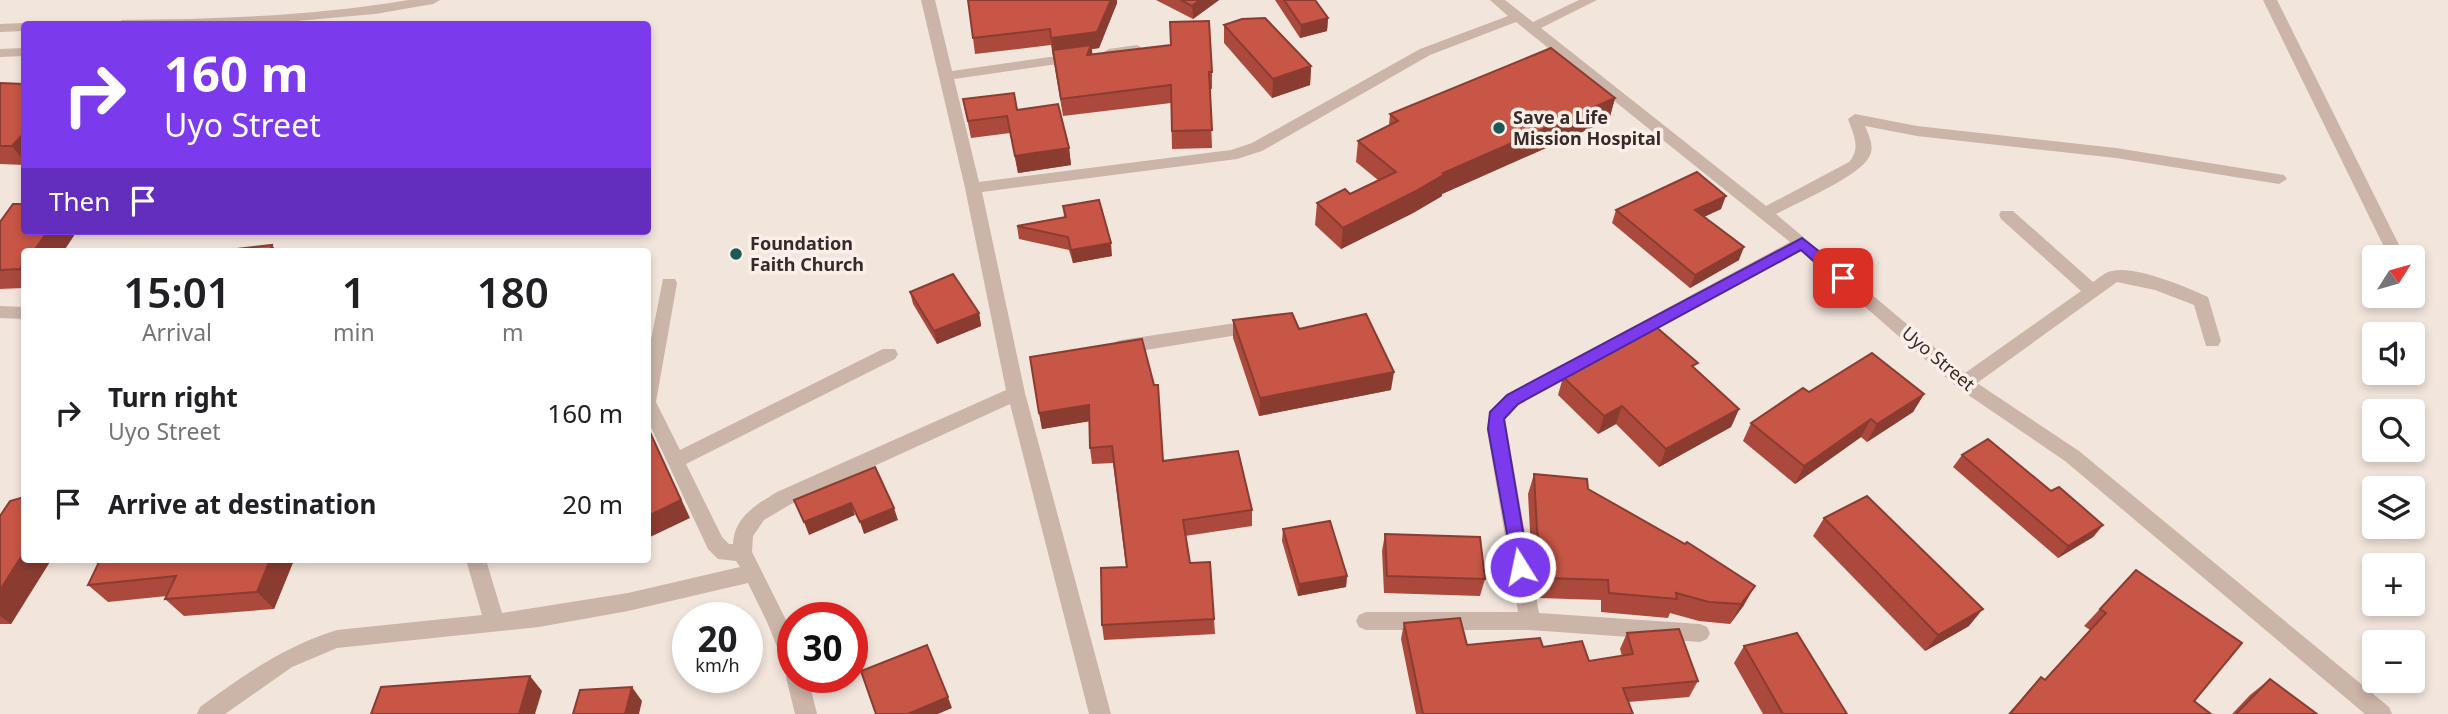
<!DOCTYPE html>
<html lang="en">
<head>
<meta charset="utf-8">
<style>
	body { margin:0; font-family:"Noto Sans",sans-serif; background:#f2f2f2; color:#202124; height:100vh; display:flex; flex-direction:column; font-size:26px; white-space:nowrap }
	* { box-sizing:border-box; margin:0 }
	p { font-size:23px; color:#757577 }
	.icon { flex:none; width:38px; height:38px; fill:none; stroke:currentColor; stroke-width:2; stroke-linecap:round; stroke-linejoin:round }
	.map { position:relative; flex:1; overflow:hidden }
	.details { position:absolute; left:21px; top:248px; width:630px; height:315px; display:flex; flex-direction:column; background:#fff; border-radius:7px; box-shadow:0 4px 10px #0003 }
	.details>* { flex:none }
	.guide { position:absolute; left:21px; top:21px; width:630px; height:214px; border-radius:7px; box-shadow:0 4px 10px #0003; background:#7c3aed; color:#fff; overflow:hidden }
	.needle { width:46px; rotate:53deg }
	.buttons { position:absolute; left:2362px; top:245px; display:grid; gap:14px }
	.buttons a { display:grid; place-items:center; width:63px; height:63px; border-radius:7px; background:#fff; box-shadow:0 4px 10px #0003; font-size:35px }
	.speed { position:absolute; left:672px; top:602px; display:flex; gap:14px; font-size:35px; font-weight:700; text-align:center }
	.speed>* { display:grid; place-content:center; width:91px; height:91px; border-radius:50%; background:#fff; box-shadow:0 4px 10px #0003; line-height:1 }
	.speed small { font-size:18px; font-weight:400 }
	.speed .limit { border:10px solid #d22; background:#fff; color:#111 }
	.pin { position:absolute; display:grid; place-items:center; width:60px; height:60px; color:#fff; margin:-30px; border-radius:14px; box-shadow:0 4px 10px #0006 }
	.me { position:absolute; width:77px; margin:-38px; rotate:350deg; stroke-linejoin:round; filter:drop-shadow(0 0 5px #0008) }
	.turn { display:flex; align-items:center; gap:24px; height:147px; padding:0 28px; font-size:32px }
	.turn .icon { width:91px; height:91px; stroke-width:2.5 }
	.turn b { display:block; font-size:49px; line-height:60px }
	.then { display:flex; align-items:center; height:66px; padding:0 28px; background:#0003; gap:14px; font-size:26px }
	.eta { display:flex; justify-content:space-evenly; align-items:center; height:119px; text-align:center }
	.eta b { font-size:42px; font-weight:600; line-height:49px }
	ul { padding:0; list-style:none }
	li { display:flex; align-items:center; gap:21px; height:91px; padding:0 28px }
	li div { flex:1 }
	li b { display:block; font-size:26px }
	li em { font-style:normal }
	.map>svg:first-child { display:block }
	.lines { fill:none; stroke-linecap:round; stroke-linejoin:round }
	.minor { fill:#cbb4a8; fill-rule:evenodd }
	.wall { fill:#ab4a3c }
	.shaded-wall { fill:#8b3c31 }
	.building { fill:#c75646; stroke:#8b3c31; stroke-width:2 }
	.route { fill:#7c3aed; stroke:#51269a; stroke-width:2 }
	.poi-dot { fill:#1d5956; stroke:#faf0e9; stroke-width:2.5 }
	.labels { text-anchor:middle; stroke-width:7; stroke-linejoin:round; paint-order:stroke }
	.poi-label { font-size:18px; font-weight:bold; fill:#372b28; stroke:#faf0e9; text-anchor:start }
	.street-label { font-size:18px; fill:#372b28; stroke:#faf0e9 }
</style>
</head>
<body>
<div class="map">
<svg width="2448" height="714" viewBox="0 0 2448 714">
	<rect width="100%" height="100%" fill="#f2e5dc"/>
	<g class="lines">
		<g class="minor">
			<path d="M409 0H440L433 4 375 14 263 24H115L122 20C218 19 314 16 409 0Z"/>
			<path d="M921 0H935L952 71 1078 53 1085 57 1078 61 954 79 979 182 1231 150 1252 143 1420 49 1508 16 1490 0H1505L1533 22 1579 0H1597L1541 28 1766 206 1849 162C1861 148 1854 136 1848 119L1855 114 1917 126 2116 148 2284 175 2287 179 2279 184 2116 158 1917 136 1865 126C1869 136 1875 147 1869 157 1860 176 1797 203 1776 214L1965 373 2081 291 2001 219 1999 215 2001 211H2013L2093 282C2099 278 2105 272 2112 271 2135 265 2186 287 2208 297L2221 341 2218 346H2206L2194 305 2155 290 2117 282 1977 383 2079 451 2389 707 2392 714H2365L2065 461 1958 388 1801 251 1518 405 1505 419 1539 613 1700 624 1707 627 1710 633 1707 639 1700 642 1530 630H1366L1359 627 1356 621 1359 615 1366 612H1518L1487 430 1490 412 1506 395 1790 242 1516 22 1430 55 1262 151 1237 159 982 192 1025 393 1111 714H1089L1010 404 791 504 764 520 753 536 752 552 793 634V677H808L817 714H795L786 677 790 670 786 669 767 622 748 583 628 611 539 627 337 648 292 667 225 714H197L200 707C244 675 285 646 337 630L482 615 466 560H486L502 613 628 593 740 567 736 561 718 559 708 549 648 421V355L663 279H675L677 283 656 402 680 450 883 349H895L898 354 895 359 686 464 722 537 729 544H733C734 517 756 505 777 492L1006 390 965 188Z"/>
			<polygon points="2263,0 2277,0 2405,257 2389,257"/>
			<polygon points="24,23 29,24 24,24 24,31 0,32 0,24"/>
			<polygon points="1137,45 1144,49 1142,52 1109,57 1102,53 1109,49"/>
			<polygon points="24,48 24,56 0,57 0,49"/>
			<polygon points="2413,285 2419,287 2423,295 2421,299 2415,301 2407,296 2413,296"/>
			<polygon points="0,306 24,307 24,319 0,318"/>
			<polygon points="1256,320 1262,322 1265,326 1262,330 1256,332 1121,354 1115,352 1112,347 1115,342 1121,340"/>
		</g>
	</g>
	<g class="wall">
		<polygon points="1156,0 1219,0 1193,19"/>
		<polygon points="1275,0 1315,0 1328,18 1327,31 1300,38"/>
		<polygon points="1117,3 1099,48 1092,49 1092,54 1212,72 1212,89 1210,89 1212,148 1172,149 1171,103 1063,116 1051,45 975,54 973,38"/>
		<polygon points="1224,25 1311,66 1310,85 1272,98 1224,43"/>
		<polygon points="0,83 24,84 24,165 0,164"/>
		<polygon points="1615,98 1609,120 1442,194 1442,196 1413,213 1341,249 1315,225 1317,203 1350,194 1378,180 1356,162 1358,141 1389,125 1390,114"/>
		<polygon points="963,99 1017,110 1069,148 1071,165 1018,173 1010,133 971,138"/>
		<polygon points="1063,206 1112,256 1073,263 1069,250 1019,239 1017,226 1064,217"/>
		<polygon points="1721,209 1704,217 1739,260 1690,288 1612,223 1616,210"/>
		<polygon points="0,222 24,231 77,231 63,252 24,252 24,288 0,289"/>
		<polygon points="910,292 979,313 981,326 937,344 913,304"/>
		<polygon points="1233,320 1299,329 1391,390 1259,416 1233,338"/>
		<polygon points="1030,357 1163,461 1252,510 1252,526 1185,536 1190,563 1214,619 1215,634 1104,640 1102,625 1126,567 1113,463 1092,464 1090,448 1089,421 1042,429"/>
		<polygon points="1695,369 1739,409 1731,427 1659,467 1616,424 1598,434 1558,395 1563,377"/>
		<polygon points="1809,392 1924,394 1913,412 1867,442 1861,437 1795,484 1743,441 1751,423"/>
		<polygon points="1962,455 2051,491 2103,525 2093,537 2058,558 1953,467"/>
		<polygon points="1534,474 1588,489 1744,605 1730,624 1699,621 1670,613 1668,618 1601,612 1601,600 1539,598 1531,550 1528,494"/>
		<polygon points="0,516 24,560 51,560 11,624 0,624"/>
		<polygon points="1824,518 1969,626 1925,651 1813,536"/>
		<polygon points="1283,529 1347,576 1346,587 1298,596 1282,541"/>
		<polygon points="1385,534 1485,579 1480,596 1384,593 1382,551"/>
		<polygon points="294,560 274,609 184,616 165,599 167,596 108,602 88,585"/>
		<polygon points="2136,570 2194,701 2211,714 2008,714 2041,677 2044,680 2090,630 2084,626"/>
		<polygon points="1404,623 1467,645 1543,647 1589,661 1622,656 1620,649 1627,633 1698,681 1689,697 1628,702 1633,714 1416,714 1401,639"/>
		<polygon points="1744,646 1847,714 1763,714 1734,663"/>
		<polygon points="2270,679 2317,714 2232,714 2250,695"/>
	</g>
	<g class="shaded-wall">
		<polygon points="1111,0 1117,0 1117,3 1099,48 1092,49 1093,62 1087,55 1089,49 1053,54 1051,38"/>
		<polygon points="1200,0 1219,0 1193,19 1192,6"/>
		<polygon points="1328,18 1327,31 1300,38 1301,25"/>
		<polygon points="1311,66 1310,85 1272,98 1273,79"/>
		<polygon points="1615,98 1609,120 1442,194 1442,196 1413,213 1341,249 1343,228 1443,173"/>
		<polygon points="24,133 24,161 12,146"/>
		<polygon points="1069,148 1071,165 1018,173 1015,156"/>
		<polygon points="1726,196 1721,209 1690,223 1695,210"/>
		<polygon points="48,231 77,231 63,252 33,252"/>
		<polygon points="1111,243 1112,256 1073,263 1071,250"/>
		<polygon points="272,245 277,252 270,252"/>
		<polygon points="1744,247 1739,260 1690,288 1695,275"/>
		<polygon points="24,263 24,273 20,269"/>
		<polygon points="979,313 981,326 937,344 934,331"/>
		<polygon points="1394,372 1391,390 1259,416 1260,398"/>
		<polygon points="1924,394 1913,412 1867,442 1877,424"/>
		<polygon points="1089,405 1091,421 1042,429 1039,413"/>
		<polygon points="1622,406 1616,424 1598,434 1604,416"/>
		<polygon points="1739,409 1731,427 1659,467 1666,449"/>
		<polygon points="1871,419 1861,437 1795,484 1804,466"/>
		<polygon points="648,427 690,518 648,538"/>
		<polygon points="851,503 855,515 809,535 804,522"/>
		<polygon points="894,508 898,520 864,534 860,522"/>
		<polygon points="2103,525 2093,537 2058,558 2068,546"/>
		<polygon points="24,552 24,560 51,560 11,624 0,616 0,590"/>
		<polygon points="270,560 294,560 274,609 257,592"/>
		<polygon points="1347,576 1346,587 1298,596 1299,584"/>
		<polygon points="1755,586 1744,605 1730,624 1741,604"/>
		<polygon points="1983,609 1969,626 1925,651 1938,635"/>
		<polygon points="530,676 542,691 535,714 519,714"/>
		<polygon points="632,687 642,701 639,714 625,714"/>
		<polygon points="948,697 952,708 938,714 908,714"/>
	</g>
	<g class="building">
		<polygon points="968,0 1111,0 1097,32 1051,38 1050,29 973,38"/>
		<polygon points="1181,0 1200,0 1192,6"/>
		<polygon points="1284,0 1315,0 1328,18 1301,25"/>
		<polygon points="1265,18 1311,66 1273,79 1224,25 1242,19"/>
		<polygon points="1209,21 1212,72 1209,72 1212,130 1172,131 1171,85 1061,99 1053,50 1091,45 1087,55 1171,45 1170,22"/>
		<polygon points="1551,48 1615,98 1443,173 1445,174 1416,191 1343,228 1317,203 1345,189 1350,194 1396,172 1358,141 1398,121 1390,114"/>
		<polygon points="0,83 24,84 24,133 12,146 0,146"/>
		<polygon points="1014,93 1017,110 1058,104 1069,148 1015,156 1007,116 968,121 963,99"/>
		<polygon points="1697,172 1726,196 1695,210 1744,247 1695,275 1616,210"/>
		<polygon points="1099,200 1111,243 1071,250 1068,237 1017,226 1066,217 1063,206"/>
		<polygon points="13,204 24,204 24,231 48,231 33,252 24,252 24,263 20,269 0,270 0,222"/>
		<polygon points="272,245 270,252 211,252"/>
		<polygon points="953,274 979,313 934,331 910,292"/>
		<polygon points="1292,313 1299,329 1366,314 1394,372 1260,398 1233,320"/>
		<polygon points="1655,326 1698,363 1692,366 1739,409 1666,449 1622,406 1604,416 1563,377"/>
		<polygon points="1142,339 1154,385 1158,385 1163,461 1238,451 1252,510 1183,520 1190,563 1210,562 1214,619 1102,625 1101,568 1127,567 1112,446 1090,448 1089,405 1039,413 1030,357"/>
		<polygon points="1872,353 1924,394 1877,424 1871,419 1804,466 1751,423 1803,388 1809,392"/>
		<polygon points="648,428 681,500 648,516"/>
		<polygon points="1988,439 2051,491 2059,487 2103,525 2068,546 1962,455"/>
		<polygon points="875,467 894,508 860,522 851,503 804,522 794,500"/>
		<polygon points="1534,474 1587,479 1588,489 1685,544 1687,542 1755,586 1741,604 1709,602 1676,593 1677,599 1609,593 1608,580 1546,578 1537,530"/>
		<polygon points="1867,496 1983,609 1938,635 1824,518"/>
		<polygon points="24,497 24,552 0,590 0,516 10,501"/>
		<polygon points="1330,521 1347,576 1299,584 1283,529"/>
		<polygon points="1385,534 1480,537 1485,579 1387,576"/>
		<polygon points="100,560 270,560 257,592 165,599 176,576 88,585"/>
		<polygon points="2136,570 2242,643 2194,701 2211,714 2010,714 2041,677 2045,680 2106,613 2100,609"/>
		<polygon points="1460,618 1467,645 1540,638 1543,647 1582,641 1589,661 1633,654 1627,633 1679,629 1698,681 1623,688 1633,714 1423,714 1404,623"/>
		<polygon points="1797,633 1847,714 1783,714 1744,646"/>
		<polygon points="927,645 948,697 908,714 876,714 861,671"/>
		<polygon points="530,676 519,714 371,714 381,687"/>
		<polygon points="2270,679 2317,714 2236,714"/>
		<polygon points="632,687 625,714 573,714 580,690"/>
	</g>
	<polygon class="route" points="1802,238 1848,274 1850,278 1848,282 1837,282 1801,250 1518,404 1504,419 1529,567 1526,572 1520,574 1514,572 1488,429 1490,412 1507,395"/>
	<g class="poi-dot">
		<circle cx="1499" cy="128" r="7"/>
		<circle cx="736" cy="254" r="7"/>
	</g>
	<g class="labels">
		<g class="poi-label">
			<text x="1513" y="124">Save a Life<tspan x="1513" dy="21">Mission Hospital</tspan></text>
			<text x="750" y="250">Foundation<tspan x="750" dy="21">Faith Church</tspan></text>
		</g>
		<g class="street-label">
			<text transform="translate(1938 359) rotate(40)" y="6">Uyo Street</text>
		</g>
	</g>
</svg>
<div class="buttons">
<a><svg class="needle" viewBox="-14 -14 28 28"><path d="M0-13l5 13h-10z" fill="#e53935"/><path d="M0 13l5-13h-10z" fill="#757577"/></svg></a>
<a><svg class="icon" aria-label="sound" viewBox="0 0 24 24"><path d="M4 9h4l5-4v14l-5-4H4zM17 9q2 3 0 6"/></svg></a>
<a><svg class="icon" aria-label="search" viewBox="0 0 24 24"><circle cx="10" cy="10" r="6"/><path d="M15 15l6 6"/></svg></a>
<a><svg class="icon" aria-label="layers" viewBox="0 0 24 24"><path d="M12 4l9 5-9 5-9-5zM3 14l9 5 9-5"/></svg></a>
<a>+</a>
<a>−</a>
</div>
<div class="speed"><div>20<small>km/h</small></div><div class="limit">30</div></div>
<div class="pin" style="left:1843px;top:278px;background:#d93025"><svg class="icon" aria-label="arrive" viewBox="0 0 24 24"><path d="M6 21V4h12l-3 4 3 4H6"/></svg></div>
<svg class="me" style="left:1520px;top:567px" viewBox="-20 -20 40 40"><circle r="17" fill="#7c3aed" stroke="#fff" stroke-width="3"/><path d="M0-11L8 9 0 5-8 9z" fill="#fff"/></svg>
<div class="guide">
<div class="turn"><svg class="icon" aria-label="right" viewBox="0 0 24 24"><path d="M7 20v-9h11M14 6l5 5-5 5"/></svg><div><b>160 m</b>Uyo Street</div></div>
<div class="then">Then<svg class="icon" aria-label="arrive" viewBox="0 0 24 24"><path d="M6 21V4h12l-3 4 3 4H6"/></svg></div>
</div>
<section class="details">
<div class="eta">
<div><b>15:01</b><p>Arrival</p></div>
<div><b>1</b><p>min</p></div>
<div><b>180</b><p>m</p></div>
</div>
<ul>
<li><svg class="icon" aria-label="right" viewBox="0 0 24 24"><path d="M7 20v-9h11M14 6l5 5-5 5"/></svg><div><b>Turn right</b><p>Uyo Street</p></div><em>160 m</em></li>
<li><svg class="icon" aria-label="arrive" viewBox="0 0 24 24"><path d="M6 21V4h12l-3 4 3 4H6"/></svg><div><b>Arrive at destination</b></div><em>20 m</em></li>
</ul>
</section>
</div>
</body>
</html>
